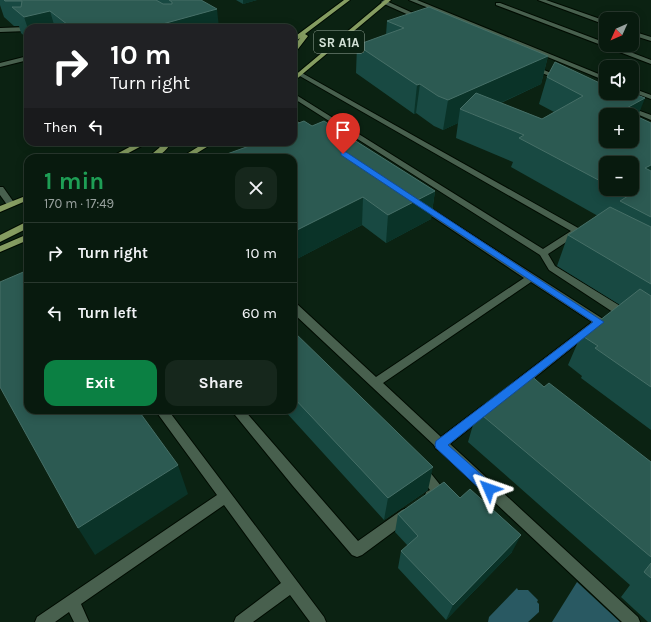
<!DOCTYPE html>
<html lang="en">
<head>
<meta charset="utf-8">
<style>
	body { margin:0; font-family:Karla,sans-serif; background:#16271c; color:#f1f3f6; height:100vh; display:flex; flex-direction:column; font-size:15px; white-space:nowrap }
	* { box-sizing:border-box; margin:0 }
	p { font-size:13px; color:#98a19e }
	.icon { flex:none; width:22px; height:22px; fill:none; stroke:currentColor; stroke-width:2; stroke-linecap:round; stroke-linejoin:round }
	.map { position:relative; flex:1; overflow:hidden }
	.side { position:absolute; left:24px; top:154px; width:273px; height:260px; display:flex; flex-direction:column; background:#081a0e; border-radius:12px; box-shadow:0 2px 10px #0003,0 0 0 1px #29382e }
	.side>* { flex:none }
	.top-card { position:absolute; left:24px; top:24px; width:273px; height:122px; border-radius:12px; box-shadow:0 2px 10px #0003,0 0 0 1px #29382e; background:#202124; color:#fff; overflow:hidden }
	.needle { width:26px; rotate:225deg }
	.fabs { position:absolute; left:599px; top:12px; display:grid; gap:8px }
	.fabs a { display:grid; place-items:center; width:40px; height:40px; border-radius:8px; background:#081a0e; box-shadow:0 2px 10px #0003,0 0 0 1px #29382e; font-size:20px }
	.pin { position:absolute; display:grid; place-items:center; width:34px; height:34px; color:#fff; margin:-41px -17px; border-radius:50% 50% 50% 0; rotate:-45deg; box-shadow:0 0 4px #0007 }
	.pin .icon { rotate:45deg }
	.me { position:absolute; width:44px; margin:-22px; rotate:313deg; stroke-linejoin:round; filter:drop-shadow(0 0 3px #0008) }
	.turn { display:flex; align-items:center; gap:14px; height:84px; padding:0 20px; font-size:18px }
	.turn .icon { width:52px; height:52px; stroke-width:2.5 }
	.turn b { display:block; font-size:28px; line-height:34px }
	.then { display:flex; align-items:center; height:38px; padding:0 20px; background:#0003; gap:8px; font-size:15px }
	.round { display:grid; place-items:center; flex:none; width:42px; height:42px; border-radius:12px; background:#16271c }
	.head { display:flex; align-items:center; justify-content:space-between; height:68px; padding:0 20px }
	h1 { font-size:24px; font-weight:700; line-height:30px; color:#1e9e55 }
	.action { display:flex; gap:8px; margin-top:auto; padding:8px 20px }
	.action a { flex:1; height:46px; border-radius:12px; background:#0b8043; color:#fff; font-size:16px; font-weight:700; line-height:46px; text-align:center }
	.action a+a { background:#16271c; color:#f1f3f6 }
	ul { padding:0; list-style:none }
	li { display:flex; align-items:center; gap:12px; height:60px; padding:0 20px; border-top:1px solid #29382e }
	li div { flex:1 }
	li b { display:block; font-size:15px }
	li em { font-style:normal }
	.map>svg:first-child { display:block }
	.water { fill:#295962 }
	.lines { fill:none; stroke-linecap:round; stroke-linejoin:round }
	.service-casing { stroke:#000b01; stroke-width:2 }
	.minor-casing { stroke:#000b01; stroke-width:2 }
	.primary-casing { stroke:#000b01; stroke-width:2 }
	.service { fill:#48604e; fill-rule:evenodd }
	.minor { fill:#48604e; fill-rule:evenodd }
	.primary { fill:#859d61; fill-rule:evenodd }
	.wall { fill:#184942; fill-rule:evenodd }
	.shaded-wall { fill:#0a3328 }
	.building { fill:#2c5a52; stroke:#466f67; fill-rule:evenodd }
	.route { fill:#1a73e8; stroke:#114b97 }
	.labels { text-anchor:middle; stroke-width:4; stroke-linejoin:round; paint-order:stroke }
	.shield { fill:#0b2212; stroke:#97a89b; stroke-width:1 }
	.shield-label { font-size:13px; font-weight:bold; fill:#d3e1d6 }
</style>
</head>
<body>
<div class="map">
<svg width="651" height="622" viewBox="0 0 651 622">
	<rect width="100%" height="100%" fill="#0b2212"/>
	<g class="water">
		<polygon points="577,582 620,622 552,622"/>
		<polygon points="517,588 518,590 528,590 538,600 537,602 539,604 539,612 528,622 488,622 489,617"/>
	</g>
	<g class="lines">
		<defs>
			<g id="service">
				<polygon points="384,0 424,18 425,19 420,20 382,3 381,2"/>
				<polygon points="409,0 417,0 606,77 606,81"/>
				<polygon points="538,0 546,0 606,21 606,25"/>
				<polygon points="496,3 500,3 606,43 606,45 612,45 651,60 651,64 496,5"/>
				<polygon points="0,28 28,27 30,28 28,28 28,31 0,32"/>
				<polygon points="632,31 651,37 651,41 632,35"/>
				<polygon points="28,56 28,60 0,67 0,63"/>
				<polygon points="532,65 563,78 564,79 559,80 530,68 530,66"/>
				<polygon points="298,73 302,73 580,229 581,231 580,233 548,254 555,266 630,312 631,315 630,318 622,318 549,270 540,255 293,98 293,93 543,249 571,231 298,75"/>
				<polygon points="632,88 651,95 651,99 632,92"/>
				<polygon points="625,107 629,107 651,115 651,120 625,109"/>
				<polygon points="293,118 308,128 293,138 293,133 299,128 293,123"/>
				<polygon points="0,187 3,187 15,204 14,206 8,206 0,195"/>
				<polygon points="421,202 603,319 604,322 523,387 519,388 515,387 513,384 515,381 592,322 531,282 383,383 441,437 482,406 486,404 490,406 492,409 490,412 450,444 638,617 640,622 622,622 439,450 436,449 434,445 293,313 293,303 297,304 376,377 524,278 418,207 417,205"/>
				<polygon points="155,410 168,410 324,617 326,622 310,622 290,595 253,622 234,622 236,617 281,583 224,505 81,604 89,622 74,622 69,612 55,622 35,622 37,617 217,495"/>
			</g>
			<g id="minor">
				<polygon points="231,410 244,410 358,541 402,510 407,508 412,510 414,514 412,518 362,555 357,557 352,555 293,486"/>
				<polygon points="421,464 425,466 445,491 444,495 431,502 426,500 425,496 426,492 430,490 415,470 417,466"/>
			</g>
			<g id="primary">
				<polygon points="344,0 350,0 305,34 308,36 295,53 293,54 293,48 300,38 293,43 293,38"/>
				<polygon points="385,0 391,0 293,82 293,77"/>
				<polygon points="139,142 149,142 119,158 109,158"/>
				<path d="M164 142H172C165 152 159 158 147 158L159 148Z"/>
				<polygon points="206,142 215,142 189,158 180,158"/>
				<polygon points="28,195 28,200 0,212 0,206"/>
				<polygon points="28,221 28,228 0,242 0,235"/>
				<polygon points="28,234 28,240 0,252 0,246"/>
			</g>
		</defs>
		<use href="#service" class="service-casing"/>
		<use href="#minor" class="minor-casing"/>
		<use href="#primary" class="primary-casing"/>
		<use href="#service" class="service"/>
		<use href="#minor" class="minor"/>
		<use href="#primary" class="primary"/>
	</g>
	<g class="wall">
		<polygon points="0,0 201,0 219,28 28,28 28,39 21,33 19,26 14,26 4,17 0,5"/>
		<polygon points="236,0 257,0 243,4"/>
		<path d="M387 21 548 56 541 84 501 103 542 119 554 112 539 104 547 77 651 123V430L581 378 582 376 568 365 581 335 620 305 557 266 568 235 598 216 511 167 513 162 456 138 458 123 443 130 434 126 416 113 414 114 356 73 357 45 386 35ZM606 163 632 189H606Z"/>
		<polygon points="304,121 312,126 324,121 435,191 431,219 386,243 362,225 293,261 293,158 228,158 227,154 249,146 249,143 250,142 293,142 293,125"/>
		<polygon points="293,331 428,490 384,520 284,410 293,410"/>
		<polygon points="544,387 651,462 651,622 648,622 621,597 630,585 468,442 477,411"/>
		<polygon points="460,498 512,552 446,620 398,568 401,551 408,546 395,532 398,514"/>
	</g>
	<g class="shaded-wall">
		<polygon points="243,0 257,0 243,4"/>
		<polygon points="217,9 219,28 148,28"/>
		<polygon points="50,11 55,28 28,28 28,29 24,17"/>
		<polygon points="548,56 541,84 474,115 460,109 458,123 443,130 448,100"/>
		<polygon points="420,84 416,113 414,114 417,85"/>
		<polygon points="645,98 634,126 623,110"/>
		<polygon points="651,165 651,186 645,168"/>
		<polygon points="435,191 431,219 386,243 388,215"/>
		<polygon points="363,197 362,225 293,261 293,232"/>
		<polygon points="178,465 188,494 95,555 78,528"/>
		<polygon points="433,467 428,490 384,520 388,498"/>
		<polygon points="521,535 512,552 446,620 453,605"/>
	</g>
	<g class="building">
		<polygon points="4,0 156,0 163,4 172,4 172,2 169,0 201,0 217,9 148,28 72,28 50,11 24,17 12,7 21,7 22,1 5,1"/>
		<polygon points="429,7 548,56 448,100 438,96 420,84 417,85 357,45 404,28 387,21"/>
		<path d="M555 62 604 85 606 84V93H632L645 98 623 110 651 123V165L645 168 651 171V217L620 201 628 196 615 189H632V163H606V184L519 138 524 135 460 109 476 93 542 119 583 96 547 77ZM606 115H632V141H606Z"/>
		<polygon points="304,121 312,126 324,121 435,191 388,215 363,197 293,232 293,158 231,158 227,154 252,145 249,143 250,142 293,142 293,125"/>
		<polygon points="610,207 651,227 651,284 568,235"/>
		<polygon points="28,270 28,410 138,410 178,465 78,528 0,387 0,282"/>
		<polygon points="640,289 651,296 651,387 595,348 598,346 581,335"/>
		<polygon points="293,331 433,467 388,498 293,397"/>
		<polygon points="528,373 544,387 549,383 651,462 651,557 477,411"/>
		<polygon points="444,482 460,498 470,489 521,535 453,605 401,551 418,536 398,514"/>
		<polygon points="651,563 651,578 644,572"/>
	</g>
	<polygon class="route" points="341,152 346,152 604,322 448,445 493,485 494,489 493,493 489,495 484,493 436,448 435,445 436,441 593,322 341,155"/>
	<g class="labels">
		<rect class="shield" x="314" y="31" width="50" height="22" rx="3"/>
		<g class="shield-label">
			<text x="339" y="47">SR A1A</text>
		</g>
	</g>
</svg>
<div class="fabs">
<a><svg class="needle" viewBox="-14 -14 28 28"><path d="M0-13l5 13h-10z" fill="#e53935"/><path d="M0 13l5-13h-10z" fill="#98a19e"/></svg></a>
<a><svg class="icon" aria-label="sound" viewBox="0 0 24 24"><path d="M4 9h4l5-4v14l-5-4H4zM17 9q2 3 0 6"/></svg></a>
<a>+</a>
<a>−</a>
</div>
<div class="pin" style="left:343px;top:154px;background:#d93025"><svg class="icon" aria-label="arrive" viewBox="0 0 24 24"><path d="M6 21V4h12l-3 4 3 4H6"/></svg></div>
<svg class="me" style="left:489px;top:489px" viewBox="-20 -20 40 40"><path d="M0-17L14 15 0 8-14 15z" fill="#1a73e8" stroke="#fff" stroke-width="4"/></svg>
<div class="top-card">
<div class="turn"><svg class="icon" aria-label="right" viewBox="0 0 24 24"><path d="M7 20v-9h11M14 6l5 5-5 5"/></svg><div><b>10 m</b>Turn right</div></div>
<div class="then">Then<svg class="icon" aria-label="left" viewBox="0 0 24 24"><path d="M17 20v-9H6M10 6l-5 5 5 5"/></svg></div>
</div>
<section class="side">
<div class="head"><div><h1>1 min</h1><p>170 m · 17:49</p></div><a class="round"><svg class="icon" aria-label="close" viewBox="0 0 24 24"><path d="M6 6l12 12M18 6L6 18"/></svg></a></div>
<ul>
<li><svg class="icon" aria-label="right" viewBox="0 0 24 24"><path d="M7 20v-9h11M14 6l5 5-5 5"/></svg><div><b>Turn right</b></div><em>10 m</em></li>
<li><svg class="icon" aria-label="left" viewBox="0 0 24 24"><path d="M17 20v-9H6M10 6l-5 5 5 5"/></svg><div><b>Turn left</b></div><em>60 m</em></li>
</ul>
<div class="action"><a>Exit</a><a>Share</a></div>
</section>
</div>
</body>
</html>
